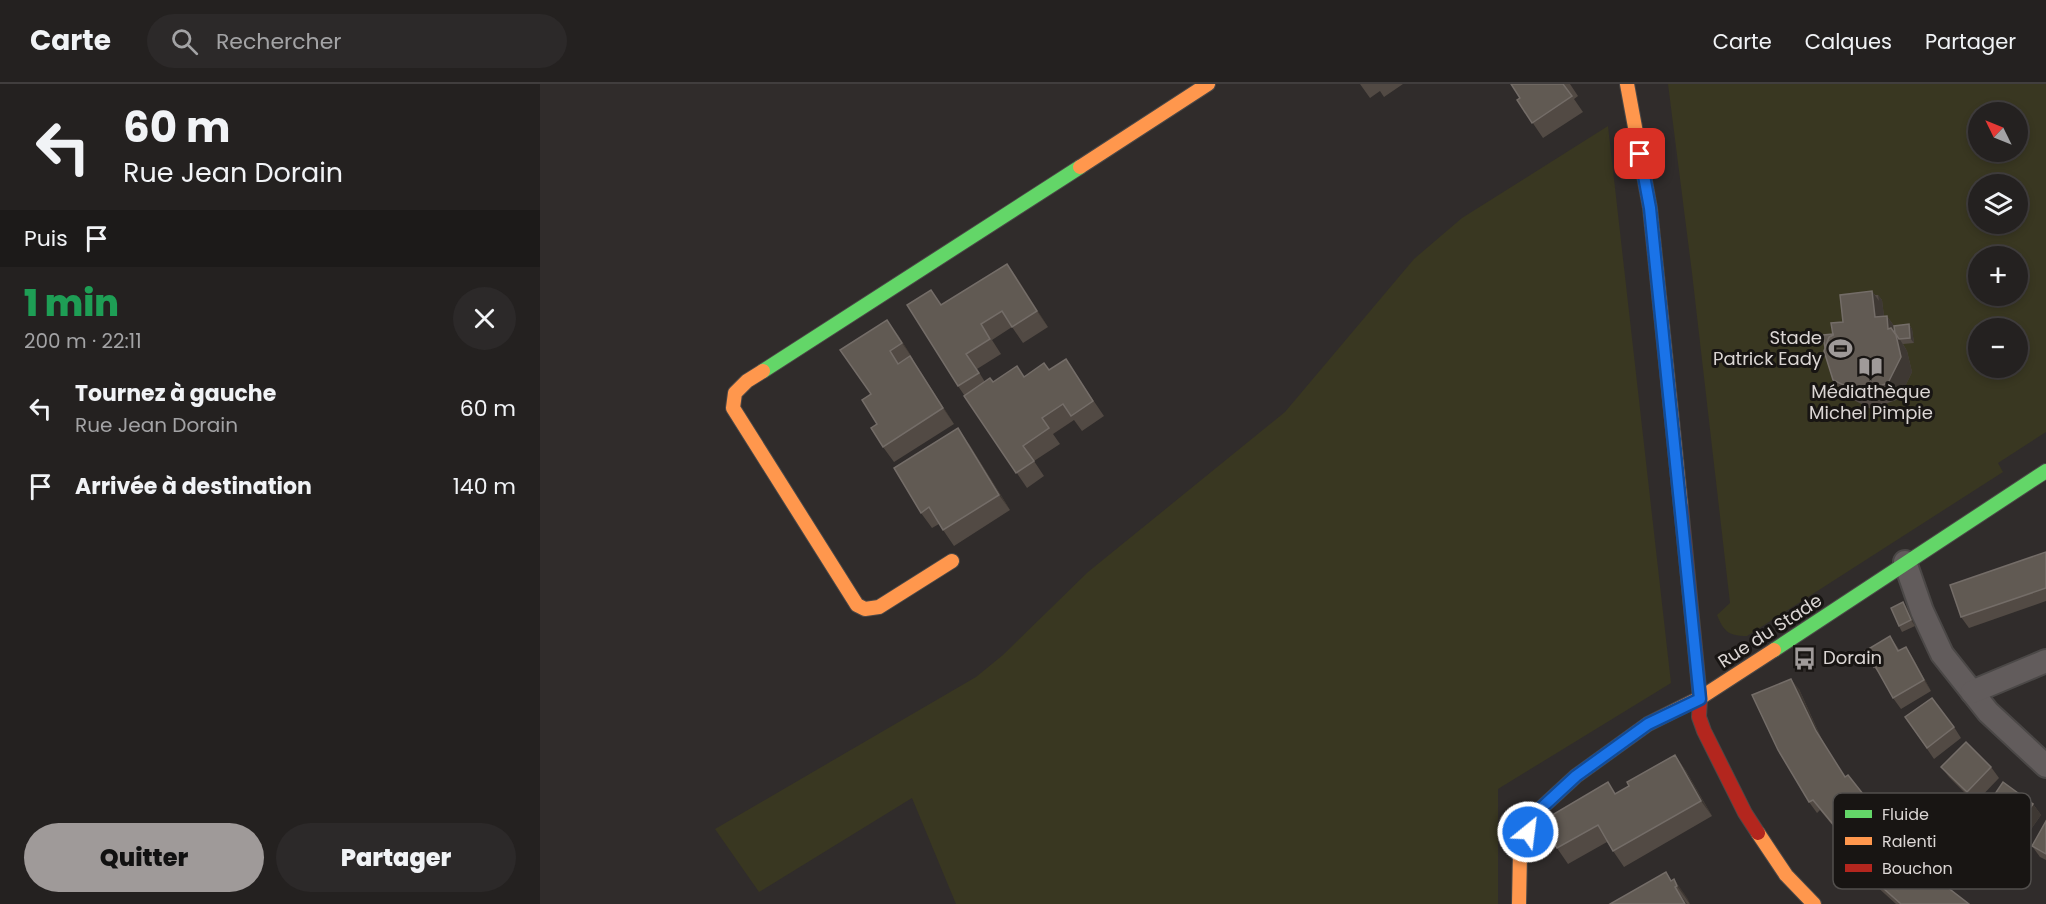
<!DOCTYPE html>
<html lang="fr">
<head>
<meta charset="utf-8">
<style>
	body { margin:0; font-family:Poppins,sans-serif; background:#2c2929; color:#f1f3f6; height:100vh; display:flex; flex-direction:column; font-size:22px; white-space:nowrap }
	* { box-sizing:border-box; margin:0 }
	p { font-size:20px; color:#a3a3a5 }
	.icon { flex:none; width:33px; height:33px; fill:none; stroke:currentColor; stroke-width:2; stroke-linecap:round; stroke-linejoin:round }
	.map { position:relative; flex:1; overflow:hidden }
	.sheet { display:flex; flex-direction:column; background:#242120; width:540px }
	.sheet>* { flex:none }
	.guide { background:#242120; color:#f1f3f6; overflow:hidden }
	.needle { width:39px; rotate:313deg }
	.buttons { position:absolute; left:1428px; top:18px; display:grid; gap:12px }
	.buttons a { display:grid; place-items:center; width:60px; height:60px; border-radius:50%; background:#242120; box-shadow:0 3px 9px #0003,0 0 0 2px #413e3e; font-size:30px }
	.pin { position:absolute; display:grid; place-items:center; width:51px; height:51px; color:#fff; margin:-26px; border-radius:12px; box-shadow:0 3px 9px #0006 }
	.me { position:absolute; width:66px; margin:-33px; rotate:29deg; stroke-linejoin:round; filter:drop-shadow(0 0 4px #0008) }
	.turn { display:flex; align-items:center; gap:21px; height:126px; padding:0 24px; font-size:27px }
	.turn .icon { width:78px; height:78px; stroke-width:2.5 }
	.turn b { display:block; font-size:42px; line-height:51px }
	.then { display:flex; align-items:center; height:57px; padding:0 24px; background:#0003; gap:12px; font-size:22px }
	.round { display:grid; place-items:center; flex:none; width:63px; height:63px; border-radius:32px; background:#2c2929 }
	.head { display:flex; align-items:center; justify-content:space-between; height:102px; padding:0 24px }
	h1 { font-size:36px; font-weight:800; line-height:45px; color:#1e9e55 }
	.cta { display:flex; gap:12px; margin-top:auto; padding:12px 24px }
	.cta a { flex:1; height:69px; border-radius:36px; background:#9f9a99; color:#111; font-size:24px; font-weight:800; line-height:69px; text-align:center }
	.cta a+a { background:#2c2929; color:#f1f3f6 }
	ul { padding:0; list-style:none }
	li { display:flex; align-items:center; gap:18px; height:78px; padding:0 24px }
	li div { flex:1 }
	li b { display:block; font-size:22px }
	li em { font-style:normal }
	header { display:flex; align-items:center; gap:36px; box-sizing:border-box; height:84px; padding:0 30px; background:#242120; border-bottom:2px solid #413e3e }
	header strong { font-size:28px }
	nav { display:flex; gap:33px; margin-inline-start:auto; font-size:21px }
	.search { width:420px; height:54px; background:#2c2929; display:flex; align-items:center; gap:15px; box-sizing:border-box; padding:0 21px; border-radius:33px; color:#a3a3a5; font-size:22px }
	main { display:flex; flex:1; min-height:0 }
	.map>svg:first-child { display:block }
	.green { fill:#393721; fill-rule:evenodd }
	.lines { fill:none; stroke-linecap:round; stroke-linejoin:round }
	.street-casing { stroke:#4b4847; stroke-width:26 }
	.fast-casing { stroke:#4b4847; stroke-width:16 }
	.slow-casing { stroke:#4b4847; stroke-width:16 }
	.jam-casing { stroke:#4b4847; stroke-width:16 }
	.street { stroke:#625c5c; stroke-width:22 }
	.fast { stroke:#63d668; stroke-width:14 }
	.slow { stroke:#ff974d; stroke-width:14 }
	.jam { stroke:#b3261e; stroke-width:14 }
	.wall { fill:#524a44 }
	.shaded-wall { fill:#3e3833 }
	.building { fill:#615a53; stroke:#746d68; stroke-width:1.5 }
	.route-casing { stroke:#114b97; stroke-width:15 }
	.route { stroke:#1a73e8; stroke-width:10 }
	.labels { text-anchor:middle; stroke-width:6; stroke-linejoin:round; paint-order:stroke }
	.poi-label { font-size:18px; fill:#dbd6d4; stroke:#181513; text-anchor:end }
	.street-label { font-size:18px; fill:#dbd6d4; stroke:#181513 }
	.key { fill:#181513; stroke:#524f4d; stroke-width:1.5 }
	.key-label { font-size:16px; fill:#dbd6d4 }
</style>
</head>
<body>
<header>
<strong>Carte</strong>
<div class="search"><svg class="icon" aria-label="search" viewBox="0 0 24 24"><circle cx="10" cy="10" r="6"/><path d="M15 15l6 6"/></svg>Rechercher</div>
<nav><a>Carte</a><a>Calques</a><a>Partager</a></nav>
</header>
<main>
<section class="sheet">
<div class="guide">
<div class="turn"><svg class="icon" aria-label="left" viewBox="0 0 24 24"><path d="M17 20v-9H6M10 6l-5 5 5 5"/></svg><div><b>60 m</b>Rue Jean Dorain</div></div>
<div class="then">Puis<svg class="icon" aria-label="arrive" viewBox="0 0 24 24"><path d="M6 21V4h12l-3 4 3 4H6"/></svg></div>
</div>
<div class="head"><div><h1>1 min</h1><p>200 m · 22:11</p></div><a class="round"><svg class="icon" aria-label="close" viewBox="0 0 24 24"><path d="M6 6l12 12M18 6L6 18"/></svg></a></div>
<ul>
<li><svg class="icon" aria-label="left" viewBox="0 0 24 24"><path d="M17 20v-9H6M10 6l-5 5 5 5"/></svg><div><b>Tournez à gauche</b><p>Rue Jean Dorain</p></div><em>60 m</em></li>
<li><svg class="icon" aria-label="arrive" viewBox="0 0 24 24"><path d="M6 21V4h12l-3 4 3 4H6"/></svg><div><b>Arrivée à destination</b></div><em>140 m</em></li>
</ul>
<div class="cta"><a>Quitter</a><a>Partager</a></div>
</section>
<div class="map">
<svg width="1506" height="820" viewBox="0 0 1506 820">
	<rect width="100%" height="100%" fill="#302c2b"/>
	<g class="green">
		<path d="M1128 0H1506V348L1458 379 1463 388 1207 552C1189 552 1184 548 1177 531L1190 519 1152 189ZM1438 28H1478V68H1438ZM1438 100H1478V140H1438ZM1438 172H1478V212H1438ZM1438 244H1478V284H1438Z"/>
		<polygon points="1068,42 1131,599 958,705 958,820 416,820 372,714 219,808 175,745 436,593 463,571 548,488 745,328 874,175 922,134"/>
	</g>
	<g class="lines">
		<defs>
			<g id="street">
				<polyline points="1365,478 1382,527 1402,570 1448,628 1506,682"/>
				<polyline points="1432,608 1506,577"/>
			</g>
			<g id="fast">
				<polyline points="223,287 540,83"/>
				<polyline points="1234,566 1506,387"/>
			</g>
			<g id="slow">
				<polyline points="1087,0 1110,124 1141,423"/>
				<polyline points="540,83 668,0"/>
				<polyline points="223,287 207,297 195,309 193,324 317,521 325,525 339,523 412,477"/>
				<polyline points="1218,749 1246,791 1274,820"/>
				<polyline points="979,820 980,769 997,728 1036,692 1108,640 1160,614 1234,566"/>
			</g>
			<polyline id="jam" points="1141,423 1160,614 1159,633 1164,647 1205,729 1218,749"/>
		</defs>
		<use href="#street" class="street-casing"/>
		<use href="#fast" class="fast-casing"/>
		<use href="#slow" class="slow-casing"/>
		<use href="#jam" class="jam-casing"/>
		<use href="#street" class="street"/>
		<use href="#fast" class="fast"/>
		<use href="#slow" class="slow"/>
		<use href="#jam" class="jam"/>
	</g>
	<g class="wall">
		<polygon points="820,0 863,0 844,13 840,7 830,14"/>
		<polygon points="971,0 1030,0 1038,12 1034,15 1043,28 1003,54 977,16 980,14"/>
		<polygon points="467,180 508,243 483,259 472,243 452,256 461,270 437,285 445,298 453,298 484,292 509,286 536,291 564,332 542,347 534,336 513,350 520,360 494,377 504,392 487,404 418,302 402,221"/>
		<polygon points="1332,207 1335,211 1338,211 1342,216 1344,232 1347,232 1354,242 1369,240 1372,245 1374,259 1363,260 1367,267 1372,288 1359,315 1331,325 1304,311 1293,296 1303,238"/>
		<polygon points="358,251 373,275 372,275 414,340 354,378 343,363 331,310 300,266"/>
		<polygon points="429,360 470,426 414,462 399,440 392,444 381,429"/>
		<polygon points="1506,468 1506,517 1429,544 1421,533"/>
		<polygon points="1367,524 1375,542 1362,548 1359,542"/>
		<polygon points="1350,552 1360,567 1366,563 1373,574 1391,607 1361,625 1353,614 1342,593 1334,583"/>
		<polygon points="1259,605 1283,658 1305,693 1361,755 1368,766 1367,768 1398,796 1429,820 1356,820 1334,800 1326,789 1329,786 1280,726 1277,729 1269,718"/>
		<polygon points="1365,633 1414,643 1421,654 1394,675"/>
		<polygon points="1135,671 1146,687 1172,732 1084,783 1067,758 1028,780 1017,764 1076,709 1089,702"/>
		<polygon points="1401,683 1451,683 1459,694 1435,719 1409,693"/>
		<polygon points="1493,720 1501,731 1482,758 1451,737 1444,726"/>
		<polygon points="1506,737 1506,776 1500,773 1492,762"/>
		<polygon points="1134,795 1150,820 1070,820 1132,797"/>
	</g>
	<g class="shaded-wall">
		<polygon points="467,180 478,195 508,243 497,227"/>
		<polygon points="1332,207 1339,217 1338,211 1342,216 1346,249 1335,233"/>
		<polygon points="1347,232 1358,248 1359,254 1367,267 1372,288 1359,315 1348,299"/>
		<polygon points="347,236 358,251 373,275 362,259"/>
		<polygon points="1369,240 1372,245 1374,259 1370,254"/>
		<polygon points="370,272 381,288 414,340 403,324"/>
		<polygon points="418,344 429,360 470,426 459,411"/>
		<polygon points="1363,518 1367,524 1375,542 1371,536"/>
		<polygon points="1366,563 1373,574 1391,607 1384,596"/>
		<polygon points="1251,595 1259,605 1283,658 1312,704 1276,647"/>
		<polygon points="1135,671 1146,687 1172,732 1161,717"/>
		<polygon points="1493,720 1501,731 1482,758 1474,747"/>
		<polygon points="1361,755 1368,766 1365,770 1357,759"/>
		<polygon points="1126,788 1136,803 1135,803 1147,820 1145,820"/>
		<polygon points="1134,795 1148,815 1150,820 1137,802"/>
	</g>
	<g class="building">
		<polygon points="971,0 1023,0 1032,12 992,39 977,16 980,14"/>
		<polygon points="467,180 497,227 472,243 462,227 441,240 450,255 426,270 439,289 418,302 367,221 391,206 401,221"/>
		<polygon points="1332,207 1335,233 1347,232 1348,245 1351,244 1356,251 1361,273 1348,299 1320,309 1293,296 1284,267 1289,253 1293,251 1291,239 1303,238 1300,211"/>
		<polygon points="347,236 362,259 350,267 358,280 370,272 403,324 343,363 331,344 337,340 322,316 331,310 300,266"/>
		<polygon points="1369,240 1370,254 1359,255 1355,249 1354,242"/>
		<polygon points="1293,250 1293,251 1289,253 1285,264 1283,251"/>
		<polygon points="526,275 553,317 531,332 523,320 502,334 509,344 483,362 494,377 476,389 424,312 450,294 453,298 477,282 484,293 504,279 509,286"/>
		<polygon points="418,344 459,411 403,446 389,423 381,429 354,384"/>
		<polygon points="1506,468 1506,504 1421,533 1410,501"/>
		<polygon points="1363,518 1371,536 1359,542 1351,524"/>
		<polygon points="1350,552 1358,567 1366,563 1384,596 1353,614 1335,582 1334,583 1325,567"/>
		<polygon points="1251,595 1276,647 1305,693 1308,691 1342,734 1361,755 1357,759 1398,796 1429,820 1361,820 1326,789 1330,785 1273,716 1269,718 1238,666 1212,611"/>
		<polygon points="1392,614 1414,643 1387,664 1365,633"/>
		<polygon points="1426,658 1451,683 1427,708 1401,683"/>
		<polygon points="1135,671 1161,717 1073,767 1058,741 1017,764 1002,737 1068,698 1075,710 1089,702 1087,698"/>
		<polygon points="1463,698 1493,720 1474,747 1444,726"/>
		<polygon points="1506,737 1506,770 1492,762"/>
		<polygon points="1126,788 1131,797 1134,795 1137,802 1135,803 1145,820 1070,820"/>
	</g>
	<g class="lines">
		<defs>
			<polyline id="route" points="988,748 997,728 1036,692 1108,640 1160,615 1110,124 1100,70"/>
		</defs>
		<use href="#route" class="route-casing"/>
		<use href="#route" class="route"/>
	</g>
	<defs>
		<symbol id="stadium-bare" viewBox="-9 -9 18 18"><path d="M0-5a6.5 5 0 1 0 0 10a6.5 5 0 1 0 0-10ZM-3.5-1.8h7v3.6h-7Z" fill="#9f9a99" stroke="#181513" stroke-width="2.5" paint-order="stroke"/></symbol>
		<symbol id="library-bare" viewBox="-9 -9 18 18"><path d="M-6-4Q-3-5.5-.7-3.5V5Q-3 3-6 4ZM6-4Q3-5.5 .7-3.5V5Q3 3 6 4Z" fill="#9f9a99" stroke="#181513" stroke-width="2.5" paint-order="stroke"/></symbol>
		<symbol id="bus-bare" viewBox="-9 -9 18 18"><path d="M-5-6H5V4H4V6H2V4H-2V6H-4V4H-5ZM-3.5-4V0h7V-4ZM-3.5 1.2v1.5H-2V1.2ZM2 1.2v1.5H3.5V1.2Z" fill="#9f9a99" stroke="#181513" stroke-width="2.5" paint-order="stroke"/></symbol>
	</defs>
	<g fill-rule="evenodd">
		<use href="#stadium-bare" x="1284" y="248" width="33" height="33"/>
		<use href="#library-bare" x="1314" y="266" width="33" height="33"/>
		<use href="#bus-bare" x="1248" y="558" width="33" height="33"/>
	</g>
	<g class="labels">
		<g class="poi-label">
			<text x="1282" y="260">Stade<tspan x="1282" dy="21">Patrick Eady</tspan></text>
			<text x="1331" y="314" text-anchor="middle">Médiathèque<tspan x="1331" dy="21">Michel Pimpie</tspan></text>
			<text x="1283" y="580" text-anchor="start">Dorain</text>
		</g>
		<g class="street-label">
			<text transform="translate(1230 547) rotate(-33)" y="6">Rue du Stade</text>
		</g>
	</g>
	<rect x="1293" y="709" width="198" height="96" rx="9" class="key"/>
	<rect x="1305" y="726" width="27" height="8" fill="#63d668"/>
	<rect x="1305" y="753" width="27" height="8" fill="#ff974d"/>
	<rect x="1305" y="780" width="27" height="8" fill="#b3261e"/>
	<g class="key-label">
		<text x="1342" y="736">Fluide</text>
		<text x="1342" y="763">Ralenti</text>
		<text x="1342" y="790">Bouchon</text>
	</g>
</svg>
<div class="buttons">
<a><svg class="needle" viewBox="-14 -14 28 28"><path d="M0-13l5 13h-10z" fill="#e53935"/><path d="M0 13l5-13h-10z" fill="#a3a3a5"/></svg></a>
<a><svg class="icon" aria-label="layers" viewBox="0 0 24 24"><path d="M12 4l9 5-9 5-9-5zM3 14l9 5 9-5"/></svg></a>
<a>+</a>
<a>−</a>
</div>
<div class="pin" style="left:1100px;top:70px;background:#d93025"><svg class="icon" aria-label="arrive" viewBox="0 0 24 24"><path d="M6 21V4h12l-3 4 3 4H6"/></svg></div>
<svg class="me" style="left:988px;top:748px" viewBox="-20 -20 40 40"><circle r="17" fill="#1a73e8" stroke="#fff" stroke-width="3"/><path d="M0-11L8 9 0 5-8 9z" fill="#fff"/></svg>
</div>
</main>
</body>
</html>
